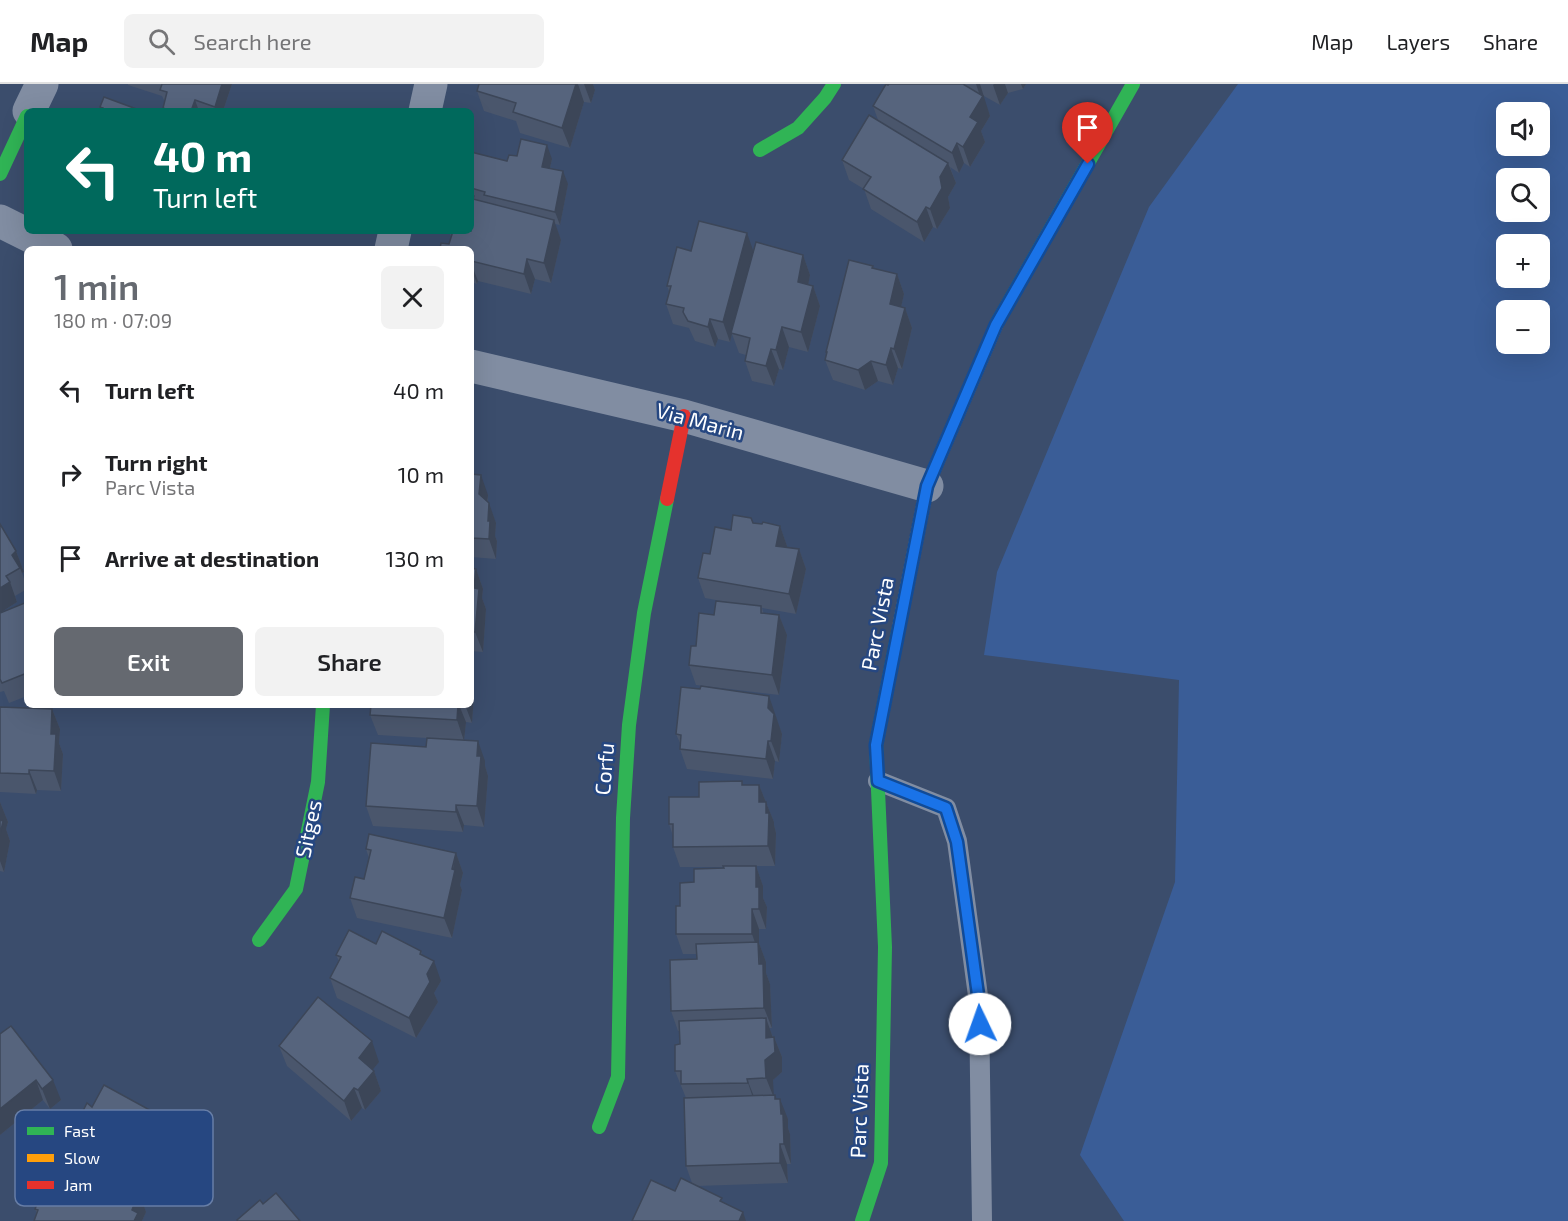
<!DOCTYPE html>
<html lang="en">
<head>
<meta charset="utf-8">
<style>
	body { margin:0; font-family:"Exo 2",sans-serif; background:#f2f2f2; color:#202124; height:100vh; display:flex; flex-direction:column; font-size:22px; white-space:nowrap }
	* { box-sizing:border-box; margin:0 }
	p { font-size:20px; color:#757577 }
	.icon { flex:none; width:33px; height:33px; fill:none; stroke:currentColor; stroke-width:2; stroke-linecap:round; stroke-linejoin:round }
	.map { position:relative; flex:1; overflow:hidden }
	.sheet { position:absolute; left:24px; top:162px; width:450px; height:462px; display:flex; flex-direction:column; background:#fff; border-radius:9px; box-shadow:0 6px 24px #0002 }
	.sheet>* { flex:none }
	.top-card { position:absolute; left:24px; top:24px; width:450px; height:126px; border-radius:9px; box-shadow:0 6px 24px #0002; background:#00695c; color:#fff; overflow:hidden }
	.controls { position:absolute; left:1496px; top:18px; display:grid; gap:12px }
	.controls a { display:grid; place-items:center; width:54px; height:54px; border-radius:9px; background:#fff; box-shadow:0 6px 24px #0002; font-size:30px }
	.pin { position:absolute; display:grid; place-items:center; width:51px; height:51px; color:#fff; margin:-62px -26px; border-radius:50% 50% 50% 0; rotate:-45deg; box-shadow:0 0 6px #0007 }
	.pin .icon { rotate:45deg }
	.me { position:absolute; width:66px; margin:-33px; rotate:357deg; stroke-linejoin:round; filter:drop-shadow(0 0 4px #0008) }
	.turn { display:flex; align-items:center; gap:21px; height:126px; padding:0 30px; font-size:27px }
	.turn .icon { width:78px; height:78px; stroke-width:2.5 }
	.turn b { display:block; font-size:42px; line-height:51px }
	.round { display:grid; place-items:center; flex:none; width:63px; height:63px; border-radius:9px; background:#f2f2f2 }
	.headline { display:flex; align-items:center; justify-content:space-between; height:102px; padding:0 30px }
	h1 { font-size:36px; font-weight:600; line-height:45px; color:#656970 }
	.button { display:flex; gap:12px; margin-top:auto; padding:12px 30px }
	.button a { flex:1; height:69px; border-radius:9px; background:#656970; color:#fff; font-size:24px; font-weight:600; line-height:69px; text-align:center }
	.button a+a { background:#f2f2f2; color:#202124 }
	ul { padding:0; list-style:none }
	li { display:flex; align-items:center; gap:18px; height:84px; padding:0 30px }
	li div { flex:1 }
	li b { display:block; font-size:22px }
	li em { font-style:normal }
	header { display:flex; align-items:center; gap:36px; box-sizing:border-box; height:84px; padding:0 30px; background:#fff; border-bottom:2px solid #e0e0e0 }
	header strong { font-size:28px }
	nav { display:flex; gap:33px; margin-inline-start:auto; font-size:21px }
	.search { width:420px; height:54px; background:#f2f2f2; display:flex; align-items:center; gap:15px; box-sizing:border-box; padding:0 21px; border-radius:9px; color:#757577; font-size:22px }
	.map>svg:first-child { display:block }
	.green { fill:#3a5d97; fill-rule:evenodd }
	.lines { fill:none; stroke-linecap:round; stroke-linejoin:round }
	.lane { stroke:#818da2; stroke-width:20 }
	.street { stroke:#818da2; stroke-width:33 }
	.fast { stroke:#30b455; stroke-width:14 }
	.slow { stroke:#ff9f0a; stroke-width:14 }
	.jam { stroke:#e5322d; stroke-width:14 }
	.wall { fill:#4a566c }
	.shaded-wall { fill:#3c4658 }
	.building { fill:#56647d; stroke:#3c4658; stroke-width:1.5 }
	.route-casing { stroke:#114b97; stroke-width:15 }
	.route { stroke:#1a73e8; stroke-width:10 }
	.labels { text-anchor:middle; stroke-width:5; stroke-linejoin:round; paint-order:stroke }
	.street-label { font-size:21px; fill:#fff; stroke:#264781 }
	.key { fill:#264781; stroke:#677ea7; stroke-width:1.5 }
	.key-label { font-size:16px; fill:#fff }
</style>
</head>
<body>
<header>
<strong>Map</strong>
<div class="search"><svg class="icon" aria-label="search" viewBox="0 0 24 24"><circle cx="10" cy="10" r="6"/><path d="M15 15l6 6"/></svg>Search here</div>
<nav><a>Map</a><a>Layers</a><a>Share</a></nav>
</header>
<div class="map">
<svg width="1568" height="1137" viewBox="0 0 1568 1137">
	<rect width="100%" height="100%" fill="#3b4d6c"/>
	<path class="green" d="M1238 0H1568V1137H1124L1080 1071 1175 798 1179 596 984 571 997 488 1149 123ZM1506 28H1539V62H1506ZM1506 94H1539V128H1506ZM1506 160H1539V194H1506ZM1506 226H1539V260H1506Z"/>
	<g class="lines">
		<polyline class="lane" points="878,697 946,724 957,757 979,919 982,1137"/>
		<g class="street">
			<polyline points="29,27 42,0"/>
			<polyline points="425,27 431,0"/>
			<polyline points="0,137 56,165"/>
			<polyline points="391,165 395,147"/>
			<polyline points="471,282 684,332 927,402"/>
		</g>
		<g class="fast">
			<polyline points="760,66 798,44 825,14 834,0"/>
			<polyline points="0,90 27,32"/>
			<polyline points="997,239 1133,0"/>
			<polyline points="259,856 296,805 318,698 323,621"/>
			<polyline points="599,1043 618,993 623,734 629,641 644,529 667,415"/>
			<polyline points="862,1137 881,1079 885,863 876,661 899,543"/>
		</g>
		<polyline class="slow" points="899,543 927,402 997,239"/>
		<polyline class="jam" points="667,415 684,332"/>
	</g>
	<g class="wall">
		<polygon points="128,0 232,0 223,27 164,27 163,24 165,18 162,12 128,1"/>
		<polygon points="479,0 593,0 595,6 591,19 584,18 570,64 520,49 516,37 484,27 477,7"/>
		<polygon points="889,0 1026,0 1023,5 1008,9 1000,21 984,12 983,13 990,32 981,47 985,58 970,83 964,79 959,89 950,83 956,99 948,113 950,124 937,145 933,143 924,158 871,125 864,105 849,96 842,76 878,36 873,22"/>
		<polygon points="471,68 507,77 517,72 552,75 550,84 568,100 560,141 555,140 561,156 551,199 535,195 531,210 478,197 477,200 471,198 471,165 449,160 451,153 449,147 471,147"/>
		<polygon points="691,167 753,167 803,171 810,191 808,201 813,202 820,222 808,268 789,263 783,286 779,285 774,302 752,297 745,277 746,271 739,269 732,250 730,258 718,255 715,263 695,257 689,244 673,240 666,220 669,207 667,202"/>
		<polygon points="874,185 897,190 904,210 901,223 905,224 912,244 902,285 898,284 893,301 878,297 865,306 833,296 825,276 827,270 826,268"/>
		<polygon points="471,390 488,411 488,418 496,439 495,452 497,457 496,475 471,473"/>
		<polygon points="753,439 780,442 787,462 787,464 799,465 806,485 796,530 762,524 764,530 779,531 787,551 779,611 696,601 689,581 696,562 714,531 738,520 705,514 698,494 731,446"/>
		<polygon points="0,440 16,467 24,488 22,489 27,503 27,505 15,512 17,518 0,529"/>
		<polygon points="471,484 476,485 483,505 482,514 486,525 483,568 471,567"/>
		<polygon points="27,518 27,612 9,619 4,607 0,608 0,529"/>
		<polygon points="474,610 472,639 466,638 464,656 485,677 485,682 488,692 484,743 464,741 463,748 373,742 366,722 426,663 427,654 378,651 370,631 371,621 471,621"/>
		<polygon points="0,623 52,625 60,645 59,659 63,670 61,707 37,706 36,710 0,708"/>
		<polygon points="776,632 776,634 782,650 779,678 775,677 773,695 687,685 680,665 681,661 676,650"/>
		<polygon points="742,697 743,701 759,701 774,738 774,741 776,749 775,782 756,782 763,802 763,814 767,823 766,845 759,845 759,859 766,878 766,889 770,900 772,944 769,944 773,953 774,953 782,973 782,988 773,996 773,1011 777,1015 788,1035 788,1044 790,1050 791,1080 787,1080 788,1099 697,1102 675,1107 692,1099 686,1082 686,1014 675,987 680,960 679,947 678,947 671,927 697,875 696,870 683,870 676,850 680,822 694,798 724,784 723,783 680,783 673,763 673,752 669,740 699,713"/>
		<polygon points="0,718 8,738 6,745 10,757 4,788 0,787"/>
		<polygon points="366,765 456,769 463,789 460,801 462,806 452,854 357,834 350,814 364,795 369,774"/>
		<polygon points="376,860 421,867 422,871 441,897 434,909 438,918 416,954 337,914 330,894 339,877 336,871"/>
		<polygon points="0,950 61,1016 50,1025 43,1016 0,1051"/>
		<polygon points="279,962 379,978 372,986 374,987 381,1007 365,1026 362,1024 351,1037 287,982"/>
		<polygon points="92,1023 186,1063 180,1074 182,1080 170,1101 166,1099 158,1114 143,1106 140,1110 139,1109 146,1128 142,1137 34,1137 37,1130 35,1125 130,1104 82,1078 75,1058 79,1050 76,1041"/>
	</g>
	<g class="shaded-wall">
		<polygon points="222,0 232,0 223,27 216,27 215,23"/>
		<polygon points="576,0 578,0 584,18 570,64 562,44"/>
		<polygon points="584,0 593,0 595,6 591,19"/>
		<polygon points="976,0 980,0 990,32 981,47 985,58 970,83 963,63 970,33 981,15"/>
		<polygon points="994,0 1005,0 1008,9 1000,21 993,1"/>
		<polygon points="1021,0 1026,0 1023,5"/>
		<polygon points="195,16 199,27 191,27"/>
		<polygon points="957,59 964,79 959,89 952,69"/>
		<polygon points="547,61 552,75 547,97 542,83"/>
		<polygon points="948,79 956,99 948,113 950,124 937,145 930,125 940,93"/>
		<polygon points="563,87 568,100 560,141 555,128"/>
		<polygon points="926,123 933,143 924,158 917,138"/>
		<polygon points="554,136 561,156 551,199 544,179"/>
		<polygon points="747,149 754,169 731,249 732,250 730,258 723,238"/>
		<polygon points="803,171 810,191 805,218 798,198"/>
		<polygon points="527,175 535,195 531,210 524,190"/>
		<polygon points="471,179 478,197 477,200 471,184"/>
		<polygon points="897,190 904,210 897,241 890,220"/>
		<polygon points="813,202 820,222 808,268 801,248"/>
		<polygon points="905,224 912,244 902,285 894,265"/>
		<polygon points="710,235 718,255 715,263 708,243"/>
		<polygon points="782,243 789,263 783,286 776,266"/>
		<polygon points="891,264 898,284 893,301 886,281"/>
		<polygon points="771,265 779,285 774,302 766,282"/>
		<polygon points="871,277 878,297 865,306 858,286"/>
		<polygon points="481,391 488,411 486,430 479,410"/>
		<polygon points="489,419 496,439 495,452 497,457 496,475 489,455 488,437"/>
		<polygon points="780,442 787,462 783,482 776,462"/>
		<polygon points="799,465 806,485 796,530 789,510"/>
		<polygon points="16,467 24,488 22,489 20,484 12,471"/>
		<polygon points="476,485 483,505 482,514 486,525 483,568 475,548 474,504"/>
		<polygon points="10,498 17,518 0,529 0,504"/>
		<polygon points="779,531 787,551 779,611 772,591"/>
		<polygon points="471,602 474,610 472,639 465,621 471,621"/>
		<polygon points="769,612 782,650 779,678 771,657 768,624"/>
		<polygon points="458,621 459,621 466,638 464,657 457,636"/>
		<polygon points="52,625 60,645 59,659 63,670 61,707 54,687 51,650"/>
		<polygon points="478,657 485,677 485,682 488,692 484,743 477,722"/>
		<polygon points="768,657 775,677 773,695 766,675"/>
		<polygon points="29,686 37,706 36,710 29,690"/>
		<polygon points="759,701 774,738 774,741 776,749 775,782 768,762 759,718"/>
		<polygon points="0,718 8,738 6,745 10,757 4,788 0,777"/>
		<polygon points="456,721 464,741 463,748 456,728"/>
		<polygon points="456,769 463,789 460,801 462,806 452,854 444,834"/>
		<polygon points="756,782 763,802 763,814 767,823 766,845 759,825 756,803"/>
		<polygon points="752,825 759,845 759,859 766,878 766,889 770,900 772,944 764,924 759,870 752,850"/>
		<polygon points="434,877 441,897 434,909 438,918 416,954 409,934 427,890"/>
		<polygon points="766,934 773,954 774,953 782,973 782,988 773,996 774,1014 766,994 765,976"/>
		<polygon points="372,957 379,978 366,994 359,974"/>
		<polygon points="374,987 381,1007 365,1026 358,1006"/>
		<polygon points="747,995 755,1015 755,1020 748,999"/>
		<polygon points="36,996 43,1016 0,1051 0,1025"/>
		<polygon points="53,996 61,1016 50,1025 42,1005"/>
		<polygon points="354,1004 362,1024 351,1037 344,1017"/>
		<polygon points="775,1011 781,1026 780,1015 788,1035 788,1044 790,1050 791,1080 784,1060"/>
		<polygon points="179,1042 186,1063 180,1074 182,1080 170,1101 163,1081 171,1057"/>
		<polygon points="780,1060 787,1080 788,1099 780,1079"/>
		<polygon points="159,1079 166,1099 158,1114 151,1094"/>
		<polygon points="135,1086 143,1106 140,1110 133,1090"/>
		<polygon points="139,1108 146,1128 142,1137 134,1137 132,1126"/>
		<polygon points="743,1128 746,1137 739,1137"/>
	</g>
	<g class="building">
		<polygon points="162,0 222,0 215,23 195,16 191,27 171,27 163,24 167,8 160,6"/>
		<polygon points="479,0 576,0 562,44 513,28 516,19 477,7"/>
		<polygon points="886,0 888,1 889,0 963,0 983,12 970,33 978,38 963,63 957,59 952,69 873,22"/>
		<polygon points="104,13 142,27 102,27 103,24 100,23"/>
		<polygon points="869,31 948,79 940,93 942,104 930,125 926,123 917,138 863,105 871,93 842,76"/>
		<polygon points="521,55 547,61 542,83 563,87 555,128 484,111 485,108 471,104 471,68 507,77 509,71 517,72"/>
		<polygon points="471,111 474,112 473,115 554,136 544,179 527,175 524,190 471,177 471,165 440,165 441,159 449,160 453,147 471,147"/>
		<polygon points="699,137 747,149 723,238 710,235 708,243 688,237 683,228 684,224 666,220 671,202 667,202 677,163 691,167"/>
		<polygon points="756,158 803,171 798,198 813,202 801,248 782,243 776,266 771,265 766,282 745,277 750,254 731,249"/>
		<polygon points="849,176 873,182 872,184 897,190 890,220 905,224 894,265 891,264 886,281 871,277 858,286 825,276 827,268 826,268"/>
		<polygon points="471,390 481,391 479,410 489,419 488,437 490,437 489,455 471,454"/>
		<polygon points="733,431 751,434 753,439 762,440 763,438 780,442 776,462 799,465 789,510 698,494 703,469 710,470 715,443 731,446"/>
		<polygon points="0,440 16,467 12,471 20,484 6,492 10,498 0,504"/>
		<polygon points="471,484 476,485 474,504 479,505 475,548 471,548"/>
		<polygon points="716,517 761,522 761,529 779,531 772,591 689,581 691,562 696,562 699,529 714,531"/>
		<polygon points="27,518 27,589 2,599 0,595 0,529"/>
		<polygon points="701,602 769,612 768,624 774,630 771,657 768,657 766,675 680,665 681,651 676,650 681,603 700,605"/>
		<polygon points="371,621 458,621 457,636 370,631"/>
		<polygon points="0,623 52,625 51,650 56,650 54,687 29,686 29,690 0,689"/>
		<polygon points="427,654 478,657 477,672 481,672 477,722 456,721 456,728 366,722 371,659 426,663"/>
		<polygon points="742,697 742,701 759,701 759,718 766,718 766,729 769,729 768,762 673,763 673,740 669,740 669,713 699,713 699,698"/>
		<polygon points="0,736 3,737 0,751"/>
		<polygon points="369,750 456,769 452,785 455,786 444,834 350,814 355,793 364,795 371,766 366,765"/>
		<polygon points="723,782 756,782 756,803 759,803 759,825 752,825 752,850 676,850 676,822 680,822 680,799 694,798 694,785 724,784"/>
		<polygon points="349,846 376,860 382,847 421,867 420,870 434,877 427,890 430,898 409,934 330,894 341,873 336,871"/>
		<polygon points="758,858 759,880 763,880 764,924 671,927 670,876 697,875 696,860"/>
		<polygon points="318,913 372,957 359,974 374,987 358,1006 354,1004 344,1017 279,962"/>
		<polygon points="766,934 766,954 774,953 775,968 765,976 766,994 747,995 748,999 681,1000 681,987 675,987 675,961 680,960 679,937"/>
		<polygon points="11,942 53,996 42,1005 36,996 0,1025 0,950"/>
		<polygon points="104,1001 179,1042 171,1057 175,1059 163,1081 159,1079 151,1094 135,1086 133,1090 75,1058 82,1044 76,1041 87,1019 92,1023"/>
		<polygon points="775,1011 775,1015 780,1015 781,1030 783,1030 784,1060 780,1060 780,1079 686,1082 684,1014"/>
		<polygon points="55,1075 139,1108 132,1126 138,1129 134,1137 34,1137 38,1126 35,1125"/>
		<polygon points="681,1094 722,1114 720,1117 743,1128 739,1137 632,1137 651,1096 675,1107"/>
		<polygon points="276,1109 300,1137 238,1137 237,1136 260,1116 263,1120"/>
	</g>
	<g class="lines">
		<defs>
			<polyline id="route" points="980,940 979,918 957,758 946,724 878,697 876,661 927,402 996,241 1088,80"/>
		</defs>
		<use href="#route" class="route-casing"/>
		<use href="#route" class="route"/>
	</g>
	<g class="labels">
		<g class="street-label">
			<text transform="translate(700 338) rotate(15)" y="7">Via Marin</text>
			<text transform="translate(878 540) rotate(-79)" y="7">Parc Vista</text>
			<text transform="translate(605 685) rotate(-85)" y="7">Corfu</text>
			<text transform="translate(309 745) rotate(-78)" y="7">Sitges</text>
			<text transform="translate(860 1027) rotate(-88)" y="7">Parc Vista</text>
		</g>
	</g>
	<rect x="15" y="1026" width="198" height="96" rx="9" class="key"/>
	<rect x="27" y="1043" width="27" height="8" fill="#30b455"/>
	<rect x="27" y="1070" width="27" height="8" fill="#ff9f0a"/>
	<rect x="27" y="1097" width="27" height="8" fill="#e5322d"/>
	<g class="key-label">
		<text x="64" y="1053">Fast</text>
		<text x="64" y="1080">Slow</text>
		<text x="64" y="1107">Jam</text>
	</g>
</svg>
<div class="controls">
<a><svg class="icon" aria-label="sound" viewBox="0 0 24 24"><path d="M4 9h4l5-4v14l-5-4H4zM17 9q2 3 0 6"/></svg></a>
<a><svg class="icon" aria-label="search" viewBox="0 0 24 24"><circle cx="10" cy="10" r="6"/><path d="M15 15l6 6"/></svg></a>
<a>+</a>
<a>−</a>
</div>
<div class="pin" style="left:1088px;top:80px;background:#d93025"><svg class="icon" aria-label="arrive" viewBox="0 0 24 24"><path d="M6 21V4h12l-3 4 3 4H6"/></svg></div>
<svg class="me" style="left:980px;top:940px" viewBox="-20 -20 40 40"><circle r="19" fill="#fff"/><path d="M0-13L10 11 0 6-10 11z" fill="#1a73e8"/></svg>
<div class="top-card">
<div class="turn"><svg class="icon" aria-label="left" viewBox="0 0 24 24"><path d="M17 20v-9H6M10 6l-5 5 5 5"/></svg><div><b>40 m</b>Turn left</div></div>
</div>
<section class="sheet">
<div class="headline"><div><h1>1 min</h1><p>180 m · 07:09</p></div><a class="round"><svg class="icon" aria-label="close" viewBox="0 0 24 24"><path d="M6 6l12 12M18 6L6 18"/></svg></a></div>
<ul>
<li><svg class="icon" aria-label="left" viewBox="0 0 24 24"><path d="M17 20v-9H6M10 6l-5 5 5 5"/></svg><div><b>Turn left</b></div><em>40 m</em></li>
<li><svg class="icon" aria-label="right" viewBox="0 0 24 24"><path d="M7 20v-9h11M14 6l5 5-5 5"/></svg><div><b>Turn right</b><p>Parc Vista</p></div><em>10 m</em></li>
<li><svg class="icon" aria-label="arrive" viewBox="0 0 24 24"><path d="M6 21V4h12l-3 4 3 4H6"/></svg><div><b>Arrive at destination</b></div><em>130 m</em></li>
</ul>
<div class="button"><a>Exit</a><a>Share</a></div>
</section>
</div>
</body>
</html>
